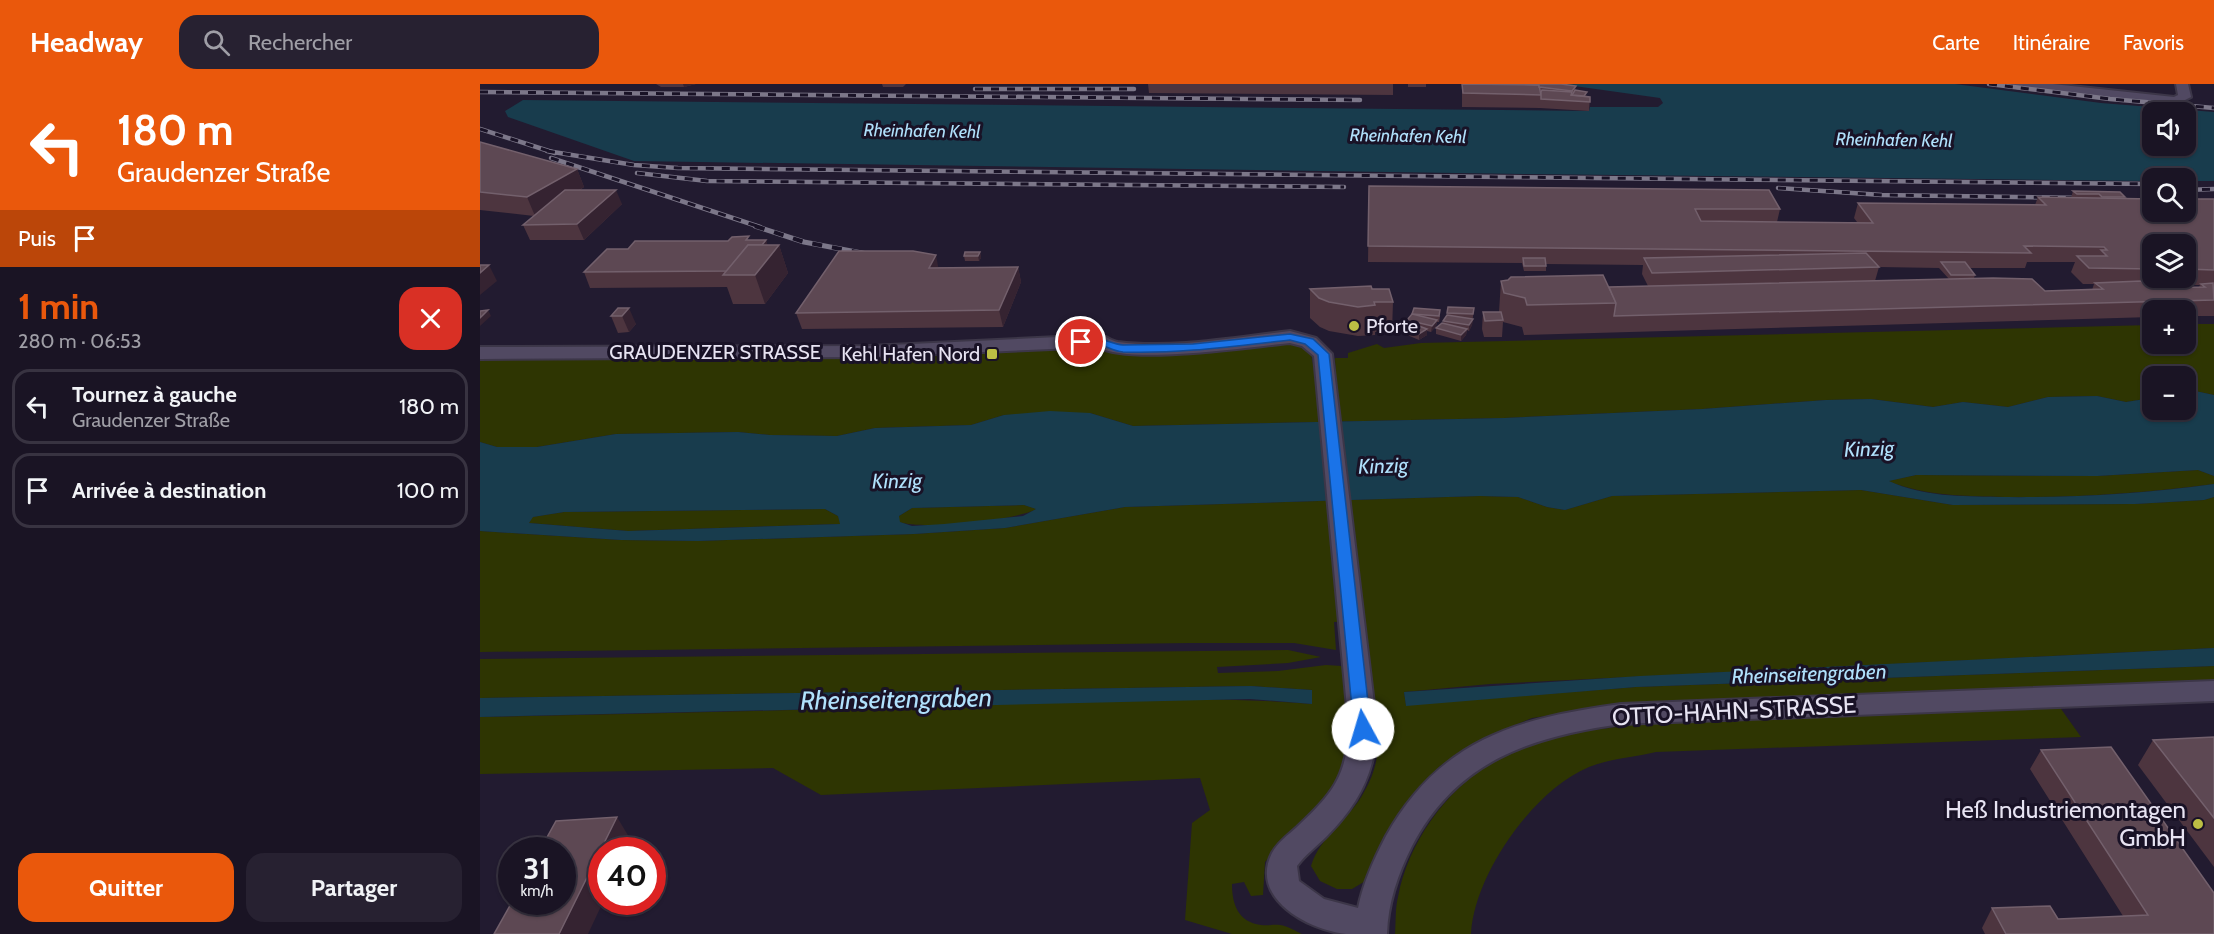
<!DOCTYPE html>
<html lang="fr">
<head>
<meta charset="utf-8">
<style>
	body { margin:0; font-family:Cabin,sans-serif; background:#272131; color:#f1f3f6; height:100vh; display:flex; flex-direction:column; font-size:22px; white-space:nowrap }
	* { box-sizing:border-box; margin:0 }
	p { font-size:20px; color:#9f9ea6 }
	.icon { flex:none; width:33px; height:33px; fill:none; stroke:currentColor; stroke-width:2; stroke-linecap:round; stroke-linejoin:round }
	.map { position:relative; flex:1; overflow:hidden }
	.side { display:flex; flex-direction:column; background:#1a1424; width:480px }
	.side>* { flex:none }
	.top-card { background:#ea580c; color:#fff; overflow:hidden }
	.tools { position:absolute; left:1662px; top:18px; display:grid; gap:12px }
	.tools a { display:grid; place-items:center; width:54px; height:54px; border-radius:12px; background:#1a1424; box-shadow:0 2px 4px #0004,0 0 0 2px #383341; font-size:30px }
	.speed { position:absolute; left:18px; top:753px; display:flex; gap:12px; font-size:30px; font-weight:700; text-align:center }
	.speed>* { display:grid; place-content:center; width:78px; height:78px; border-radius:50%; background:#1a1424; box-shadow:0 2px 4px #0004,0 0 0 2px #383341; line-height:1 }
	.speed small { font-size:15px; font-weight:400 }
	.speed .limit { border:9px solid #d22; background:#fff; color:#111 }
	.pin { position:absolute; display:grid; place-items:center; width:51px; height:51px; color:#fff; margin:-26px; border:3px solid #fff; border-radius:50%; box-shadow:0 2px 6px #0007 }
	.me { position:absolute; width:66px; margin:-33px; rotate:354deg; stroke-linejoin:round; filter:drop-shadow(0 0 4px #0008) }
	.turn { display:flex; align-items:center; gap:21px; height:126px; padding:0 18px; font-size:27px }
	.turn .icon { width:78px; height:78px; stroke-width:2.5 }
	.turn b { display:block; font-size:42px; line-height:51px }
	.then { display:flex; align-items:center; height:57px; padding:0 18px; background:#0003; gap:12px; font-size:22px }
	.round { display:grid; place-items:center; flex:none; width:63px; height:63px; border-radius:18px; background:#272131 }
	.summary { display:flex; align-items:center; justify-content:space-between; height:102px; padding:0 18px }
	h1 { font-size:36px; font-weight:700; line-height:45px; color:#ea580c }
	.cta { display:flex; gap:12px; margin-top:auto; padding:12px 18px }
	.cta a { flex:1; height:69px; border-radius:18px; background:#ea580c; color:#fff; font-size:24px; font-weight:700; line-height:69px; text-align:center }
	.cta a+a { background:#272131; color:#f1f3f6 }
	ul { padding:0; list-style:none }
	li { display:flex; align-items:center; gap:18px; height:75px; margin:0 12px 9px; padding:0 6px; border:3px solid #383341; border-radius:18px }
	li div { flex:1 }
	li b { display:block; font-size:22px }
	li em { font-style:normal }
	header { display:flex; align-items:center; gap:36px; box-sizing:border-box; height:84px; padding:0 30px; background:#ea580c; color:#fff }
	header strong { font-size:28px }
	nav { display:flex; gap:33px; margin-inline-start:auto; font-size:21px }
	.search { width:420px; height:54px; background:#272131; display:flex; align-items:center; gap:15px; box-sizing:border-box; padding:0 21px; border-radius:18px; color:#9f9ea6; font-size:22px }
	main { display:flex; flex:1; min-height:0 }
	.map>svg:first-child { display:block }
	.green { fill:#2e3502 }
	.water { fill:#183c4d; fill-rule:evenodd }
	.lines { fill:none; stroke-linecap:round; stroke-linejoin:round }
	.minor-casing { stroke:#3c3648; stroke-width:4 }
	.minor { fill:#514962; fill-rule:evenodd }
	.rail-far1-casing { stroke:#7c7789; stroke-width:4.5 }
	.rail-casing { stroke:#7c7789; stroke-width:5 }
	.rail-far1 { stroke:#191226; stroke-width:3; stroke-dasharray:8; stroke-linecap:butt }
	.rail { stroke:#191226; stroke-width:4; stroke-dasharray:10; stroke-linecap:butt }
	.wall { fill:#4d353f; fill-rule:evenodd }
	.shaded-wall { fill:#352331 }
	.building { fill:#5d4853; stroke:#73606c; stroke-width:1.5 }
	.route { fill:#1a73e8; stroke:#114b97; stroke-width:1.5 }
	.poi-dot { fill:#bcbf44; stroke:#191226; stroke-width:2 }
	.labels { text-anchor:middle; stroke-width:6; stroke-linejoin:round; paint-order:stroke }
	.far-water-label { font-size:18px; font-style:italic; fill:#b0e1fc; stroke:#191226 }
	.poi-label { font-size:20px; fill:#e7e3f2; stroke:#191226; text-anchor:start }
	.street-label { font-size:20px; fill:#e7e3f2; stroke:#191226 }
	.water-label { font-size:21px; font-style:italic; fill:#b0e1fc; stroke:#191226 }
	.near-street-label { font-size:24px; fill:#e7e3f2; stroke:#191226 }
	.near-poi-label { font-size:24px; fill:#e7e3f2; stroke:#191226; text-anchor:end }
	.near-water-label { font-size:26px; font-style:italic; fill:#b0e1fc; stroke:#191226 }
</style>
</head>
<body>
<header>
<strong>Headway</strong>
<div class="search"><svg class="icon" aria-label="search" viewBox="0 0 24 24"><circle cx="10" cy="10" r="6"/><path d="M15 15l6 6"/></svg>Rechercher</div>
<nav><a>Carte</a><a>Itinéraire</a><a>Favoris</a></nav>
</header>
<main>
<section class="side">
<div class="top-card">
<div class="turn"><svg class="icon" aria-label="left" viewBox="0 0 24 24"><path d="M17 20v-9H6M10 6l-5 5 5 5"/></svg><div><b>180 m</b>Graudenzer Straße</div></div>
<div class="then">Puis<svg class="icon" aria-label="arrive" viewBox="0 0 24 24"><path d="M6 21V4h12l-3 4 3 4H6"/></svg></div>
</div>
<div class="summary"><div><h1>1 min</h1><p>280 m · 06:53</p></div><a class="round" style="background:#d93025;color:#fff"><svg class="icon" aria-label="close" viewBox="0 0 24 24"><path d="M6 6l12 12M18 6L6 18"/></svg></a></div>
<ul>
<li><svg class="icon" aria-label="left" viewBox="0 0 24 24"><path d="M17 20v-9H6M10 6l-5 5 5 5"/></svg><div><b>Tournez à gauche</b><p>Graudenzer Straße</p></div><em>180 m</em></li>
<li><svg class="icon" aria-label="arrive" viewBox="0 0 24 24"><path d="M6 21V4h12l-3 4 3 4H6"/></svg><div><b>Arrivée à destination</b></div><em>100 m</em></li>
</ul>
<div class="cta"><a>Quitter</a><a>Partager</a></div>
</section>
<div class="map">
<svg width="1734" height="850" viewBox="0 0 1734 850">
	<rect width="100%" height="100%" fill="#221b30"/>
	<g class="green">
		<polygon points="1706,240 1734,240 1734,311 1706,305 1706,292 1672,292 1672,308 1665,315 1646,318 1617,312 1568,313 1528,323 1483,318 1453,323 1391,315 1346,316 1222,325 1024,334 653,342 610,329 524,331 491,341 395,344 357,352 290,351 258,348 136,350 57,363 17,363 0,358 0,274 484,270 596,263 632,268 697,268 802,257 830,264 835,292 856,291 855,274 868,274 868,269 897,260 904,264 941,259 1672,241 1672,260 1706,260"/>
		<path d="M1718 386 1734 392V400C1665 409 1595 414 1525 413 1484 412 1446 412 1408 397L1436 391 1617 392Z"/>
		<path d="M1381 406 1473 421 1655 420 1724 416 1734 413V564L1010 600 924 608 926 621 1156 603 1734 582V596L1134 622 1052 634 1006 653 960 682 932 711 905 754 887 796 872 805H857L840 797 831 782C840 752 870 735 884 708 905 672 898 644 892 605 889 582 886 559 884 537L854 538 856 566 814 559H711L0 568V447L141 456 218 457 434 450 525 444 645 423 1000 412 1038 413 1067 423 1085 426 1132 412Z"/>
		<path d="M544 421 557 425C533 437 444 446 419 438V432L432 424Z"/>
		<polygon points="345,425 358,432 361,440 148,447 49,439 52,433 84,428"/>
		<path d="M808 566 841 573 808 579 737 583 738 589 798 587 846 581 862 582 870 586 871 674 846 716 808 750 785 778 783 811 771 812 764 798 752 800C752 820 758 838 781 841 788 842 794 840 800 841 808 842 815 847 822 850H752L705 836 712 739 730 726 720 694 341 711 293 684 0 690V633C158 630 315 626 473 622 592 618 713 610 832 620V606L771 602 0 614V575Z"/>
		<path d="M1579 622 1601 653 1176 668C1155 673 1129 675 1109 683 1053 706 994 791 991 850H915C916 838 915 825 918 813 931 743 989 677 1058 657 1089 648 1121 645 1153 641Z"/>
	</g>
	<g class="water">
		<path d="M1080 0H1475L1621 19 1734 28V97H1706V94H1672V97L1043 90 154 77 28 33 25 27 43 16 1109 27 1110 23H1178L1183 19 1180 14ZM1672 28H1706V62H1672Z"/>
		<path d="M1706 305 1734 311V392L1718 386 1617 392 1436 391 1409 397C1443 413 1481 412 1518 413 1590 414 1662 410 1734 400V413L1724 416 1655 420 1473 421 1381 406 1132 412 1085 426 1067 423 1038 413 1000 412 645 423 525 444 434 450 218 457 141 456 0 447V358L17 363H57L136 350 258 348 290 351 357 352 395 344 491 341 524 331 570 327 610 329 653 342 1024 334 1222 325 1346 316 1391 315 1453 323 1483 318 1528 323 1568 313 1617 312 1646 318 1665 315 1672 308V326H1706ZM544 421 556 425 543 432 464 440 432 442 420 438 419 432 432 424ZM345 425 358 432 360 440 148 447 49 439 53 433 84 428Z"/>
		<polygon points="1734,564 1734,582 1156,603 926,622 924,608 1160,592"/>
		<polygon points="771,602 832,606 832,620 770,615 0,633 0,614"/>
	</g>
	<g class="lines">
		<defs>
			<g id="minor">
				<polygon points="1532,0 1573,0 1694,13 1698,11 1696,0 1708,0 1711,13 1695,21 1538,4"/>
				<path d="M810 247 836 254 852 270 897 645C895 689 878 721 847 752 837 762 825 771 817 782L819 797 844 815 878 824C883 799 894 775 906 752 960 655 1038 634 1141 620L1734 597V617L1141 640C1051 653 977 676 932 762 918 790 908 818 907 850 894 850 879 850 866 850 828 846 769 814 792 769 798 758 808 751 817 743 852 710 866 694 869 645L834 272 822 262 810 259C769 263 650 281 618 263L389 273 0 275V263L389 262 621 251C627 253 632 257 638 258 693 265 756 253 810 247Z"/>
			</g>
		</defs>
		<use href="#minor" class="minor-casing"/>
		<use href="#minor" class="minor"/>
		<defs>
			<g id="rail-far1">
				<polyline points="1509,0 1630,15 1734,24"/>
				<polyline points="495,5 654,5"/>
				<polyline points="0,8 880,16"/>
				<polyline points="0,45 75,69"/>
				<polyline points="67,67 154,81 198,84 1672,100"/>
				<polyline points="71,74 280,143"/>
				<polyline points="157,89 227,97 864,103"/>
				<polyline points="1298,104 1402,111 1607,114"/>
				<polyline points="1706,106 1734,105"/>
			</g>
			<polyline id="rail" points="275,142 324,158 387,170"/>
		</defs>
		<use href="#rail-far1" class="rail-far1-casing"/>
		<use href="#rail" class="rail-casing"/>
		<use href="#rail-far1" class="rail-far1"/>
		<use href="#rail" class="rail"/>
	</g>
	<g class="wall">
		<polygon points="176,0 216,0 204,3 181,3"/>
		<polygon points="402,0 426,0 423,3 403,3"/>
		<polygon points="668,0 913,0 913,11 669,9"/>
		<rect x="928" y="0" width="18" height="3"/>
		<polygon points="981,0 1081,0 1096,2 1095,6 1107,12 1110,13 1109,27 1060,24 982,23 982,0"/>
		<polygon points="0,58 97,85 104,103 100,106 142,120 104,156 50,156 43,141 54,132 0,126"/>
		<path d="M889 102 1300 125 1297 138H1377L1374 134 1378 119 1555 121 1558 113 1591 114 1593 107 1645 113V114L1734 115V232H1706V226H1672V233L1044 251 1042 243 1023 238 1022 253H1004L1002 245 1003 228H1019L1021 197 1129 203 1168 202 1162 190 1163 181 1066 180V187H1044L1042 179 888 178ZM1672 160H1706V194H1672ZM1547 178H1595L1591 188 1603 200H1614L1612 206 1565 207 1494 194 1495 191 1489 184H1545ZM1399 183 1459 184 1469 195 1395 197ZM1665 201H1720L1719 203 1669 204Z"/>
		<polygon points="271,156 286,156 287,161 299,161 308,189 285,220 253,220 247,203 110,204 104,188 148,165"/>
		<polygon points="500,168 501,174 499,177 485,177 484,172"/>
		<polygon points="458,183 538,183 541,198 523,243 322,245 316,229"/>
		<polygon points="830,205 892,205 913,218 912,247 895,248 895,251 878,252 849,247 840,243 830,234"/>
		<polygon points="968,223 994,224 992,241 989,247 987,246 986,251 981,257 956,250 956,244 963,239 967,231"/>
		<polygon points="138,224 156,240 149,248 138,249 131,232"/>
		<polygon points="932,230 960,232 959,238 957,238 956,242 951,248 947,247 947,251 939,256 918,247 918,242 927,237 927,236"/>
		<polygon points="1734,653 1734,783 1658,681 1673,656"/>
		<polygon points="1561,666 1734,850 1505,850 1502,844 1512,824 1578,835 1643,832 1550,685"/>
	</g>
	<g class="shaded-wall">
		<polygon points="203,0 216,0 204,3"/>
		<polygon points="97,85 104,103 55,132 47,113"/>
		<polygon points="136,106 142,120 104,156 97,140"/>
		<polygon points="286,156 291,172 299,161 308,189 285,220 275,191 262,187"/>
		<polygon points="500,168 501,174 499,177 498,172"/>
		<polygon points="456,171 459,187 449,184"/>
		<polygon points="9,181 17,197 0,211 0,189"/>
		<polygon points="538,183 541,198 523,243 519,226"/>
		<polygon points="149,224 156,240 149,248 142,232"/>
		<polygon points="8,226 11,232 0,242 0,234"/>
		<polygon points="993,235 992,241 989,247 989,241"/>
		<polygon points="957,236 956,242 951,248 952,242"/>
		<polygon points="947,245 947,251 939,256 939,250"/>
		<polygon points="987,245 986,251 981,257 981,251"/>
		<polygon points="137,733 152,758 148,766 122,766 122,818 123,818 108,850 79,850"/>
	</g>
	<g class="building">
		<polygon points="982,0 1059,1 1061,11 983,9"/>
		<polygon points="1040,0 1081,0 1096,2 1092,7 1059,3 1059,1"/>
		<polygon points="1062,6 1092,8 1091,11 1110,13 1110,18 1061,15 1061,8"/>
		<polygon points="1095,6 1107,8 1104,12 1092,11"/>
		<polygon points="0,58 97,85 47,113 0,108"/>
		<polygon points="889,102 1289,106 1300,125 1215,125 1221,137 1393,139 1378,119 1566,121 1558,113 1672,115 1672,128 1706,128 1706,115 1734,115 1734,186 1706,185 1706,160 1672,160 1672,185 1609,184 1597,172 1627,172 1621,166 1627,166 1624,163 1544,162 1551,169 888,162"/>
		<polygon points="85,106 136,106 97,140 43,141"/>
		<polygon points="1593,107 1640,108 1645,113 1622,113 1619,110 1597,110"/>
		<polygon points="269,152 266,156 286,156 282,161 268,161 247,187 104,188 127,165 148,165 155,157 248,157 252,153"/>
		<polygon points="268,161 299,161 275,191 243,191"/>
		<polygon points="359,167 433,167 456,171 449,184 538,183 519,226 316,229"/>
		<polygon points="485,168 500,168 498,172 484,172"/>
		<polygon points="1386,169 1399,183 1172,189 1164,174"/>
		<polygon points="1043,174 1065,174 1066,182 1044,182"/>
		<polygon points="1461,178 1485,178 1495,191 1471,191"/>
		<polygon points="0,181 9,181 0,189"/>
		<polygon points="1123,191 1136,219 1047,221 1045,214 1024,209 1021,197 1028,196 1031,193"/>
		<polygon points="1513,194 1552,195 1565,207 1623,205 1615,199 1661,197 1669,204 1725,203 1721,200 1733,199 1734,216 1134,232 1136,219 1129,203"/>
		<polygon points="891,202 892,205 909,205 913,218 894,218 895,221 878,223 849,218 839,214 830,205"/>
		<polygon points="968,223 994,224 993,230 967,229"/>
		<polygon points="138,224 149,224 142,232 131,232"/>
		<polygon points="934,224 960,226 959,232 932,230"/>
		<polygon points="8,226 0,234 0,227"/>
		<polygon points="1003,228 1021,228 1023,236 1005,237"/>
		<polygon points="932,230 957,236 952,242 927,236"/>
		<polygon points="967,231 993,235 989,241 963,237"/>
		<polygon points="925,237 947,245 939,250 918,242"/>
		<polygon points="962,239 987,245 981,251 956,244"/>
		<polygon points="1734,653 1734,734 1673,656"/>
		<polygon points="1631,663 1734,809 1734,850 1526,850 1512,824 1570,822 1578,835 1668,831 1561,666"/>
		<polygon points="137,733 79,850 14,850 32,818 82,818 82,766 60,766 76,737"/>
	</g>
	<path class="route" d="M810 250 833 255 849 270 891 645 889 650 883 652 877 650 874 645 838 271 825 260 810 256C755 262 699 270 643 268 632 267 625 261 617 260 609 260 602 264 595 258 611 246 628 260 643 261L713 260Z"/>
	<g class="poi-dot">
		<circle cx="874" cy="242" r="6"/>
		<rect x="506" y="264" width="12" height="12" rx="3"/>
		<circle cx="1718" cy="740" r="6"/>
	</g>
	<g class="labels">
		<g class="far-water-label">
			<text transform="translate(442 47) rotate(1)" y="6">Rheinhafen Kehl</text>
			<text transform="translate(928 52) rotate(1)" y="6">Rheinhafen Kehl</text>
			<text transform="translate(1414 56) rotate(1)" y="6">Rheinhafen Kehl</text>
		</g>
		<g class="poi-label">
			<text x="886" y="249">Pforte</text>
			<text x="500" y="277" text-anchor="end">Kehl Hafen Nord</text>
		</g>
		<g class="street-label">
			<text x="235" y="275">GRAUDENZER STRASSE</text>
		</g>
		<g class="water-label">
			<text transform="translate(1389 365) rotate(-2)" y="7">Kinzig</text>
			<text transform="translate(903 382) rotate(-2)" y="7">Kinzig</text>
			<text transform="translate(417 397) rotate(-1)" y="7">Kinzig</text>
			<text transform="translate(1329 590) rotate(-2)" y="7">Rheinseitengraben</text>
		</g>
		<g class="near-street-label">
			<text transform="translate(1254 627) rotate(-3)" y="8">OTTO-HAHN-STRASSE</text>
		</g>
		<g class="near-poi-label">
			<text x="1706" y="734">Heß Industriemontagen<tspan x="1706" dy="28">GmbH</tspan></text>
		</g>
		<g class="near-water-label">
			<text transform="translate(416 615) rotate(-1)" y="9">Rheinseitengraben</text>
		</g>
	</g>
</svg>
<div class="tools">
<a><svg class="icon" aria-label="sound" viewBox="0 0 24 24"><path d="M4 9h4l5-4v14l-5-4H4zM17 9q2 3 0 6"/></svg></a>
<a><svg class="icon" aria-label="search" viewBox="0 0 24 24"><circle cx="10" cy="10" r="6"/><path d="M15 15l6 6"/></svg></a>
<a><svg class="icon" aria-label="layers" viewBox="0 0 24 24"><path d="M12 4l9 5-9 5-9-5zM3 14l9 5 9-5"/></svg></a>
<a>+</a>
<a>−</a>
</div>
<div class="speed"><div>31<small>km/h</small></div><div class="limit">40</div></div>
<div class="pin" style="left:601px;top:258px;background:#d93025"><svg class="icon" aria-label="arrive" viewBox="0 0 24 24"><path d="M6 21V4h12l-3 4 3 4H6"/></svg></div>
<svg class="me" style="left:883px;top:645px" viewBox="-20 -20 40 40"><circle r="19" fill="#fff"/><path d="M0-13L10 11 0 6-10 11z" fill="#1a73e8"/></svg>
</div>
</main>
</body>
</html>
